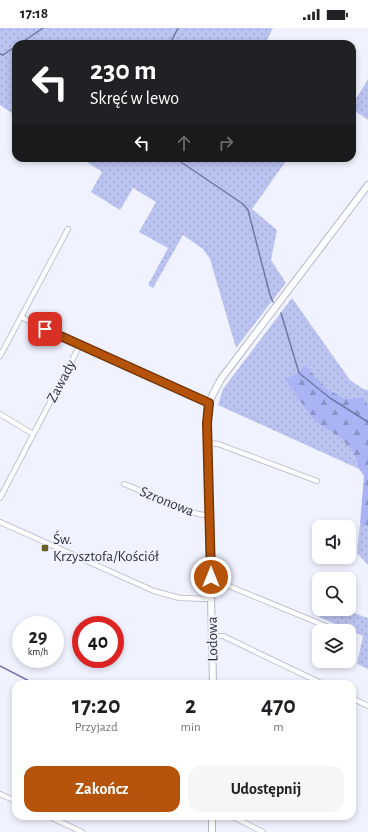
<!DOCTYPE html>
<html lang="pl">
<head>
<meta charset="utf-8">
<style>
	body { margin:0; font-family:"Alegreya Sans",sans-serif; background:#f6f6f6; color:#202124; height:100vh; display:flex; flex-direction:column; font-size:15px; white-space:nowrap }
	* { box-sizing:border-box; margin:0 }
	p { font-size:13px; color:#757577 }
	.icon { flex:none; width:22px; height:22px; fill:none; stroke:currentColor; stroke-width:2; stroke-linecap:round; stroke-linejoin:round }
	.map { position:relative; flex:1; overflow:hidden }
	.details { position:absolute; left:12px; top:652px; width:344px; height:140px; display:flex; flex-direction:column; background:#fff; border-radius:12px; box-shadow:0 2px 6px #0003 }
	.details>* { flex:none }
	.banner { position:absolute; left:12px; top:12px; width:344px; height:122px; border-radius:12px; box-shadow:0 2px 6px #0003; background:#202124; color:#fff; overflow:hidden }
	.buttons { position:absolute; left:312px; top:492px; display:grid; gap:8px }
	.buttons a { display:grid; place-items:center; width:44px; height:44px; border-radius:8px; background:#fff; box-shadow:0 2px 6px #0003; font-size:20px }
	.speed { position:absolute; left:12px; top:588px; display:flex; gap:8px; font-size:20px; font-weight:700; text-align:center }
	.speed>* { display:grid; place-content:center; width:52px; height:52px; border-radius:50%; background:#fff; box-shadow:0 2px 6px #0003; line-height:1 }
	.speed small { font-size:10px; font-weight:400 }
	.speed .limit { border:6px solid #d22; background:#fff; color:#111 }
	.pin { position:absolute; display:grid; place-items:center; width:34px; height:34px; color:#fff; margin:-17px; border-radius:8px; box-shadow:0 2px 6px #0006 }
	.me { position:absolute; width:44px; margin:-22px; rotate:0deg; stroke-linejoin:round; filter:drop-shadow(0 0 3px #0008) }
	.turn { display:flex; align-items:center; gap:14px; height:84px; padding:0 12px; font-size:18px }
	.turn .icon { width:52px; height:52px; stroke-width:2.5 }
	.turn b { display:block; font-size:28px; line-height:34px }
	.lanes { display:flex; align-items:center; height:38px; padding:0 12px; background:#0003; justify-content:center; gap:20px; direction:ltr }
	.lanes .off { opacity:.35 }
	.eta { display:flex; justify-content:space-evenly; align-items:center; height:68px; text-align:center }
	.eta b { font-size:24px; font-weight:600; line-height:28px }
	.cta { display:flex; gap:8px; margin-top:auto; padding:8px 12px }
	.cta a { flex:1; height:46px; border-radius:12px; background:#b45309; color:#fff; font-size:16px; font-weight:600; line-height:46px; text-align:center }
	.cta a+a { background:#f6f6f6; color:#202124 }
	.status { display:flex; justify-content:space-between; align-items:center; height:28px; padding:0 20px; background:#fff; direction:ltr }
	.status svg { height:11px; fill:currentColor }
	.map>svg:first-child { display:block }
	.grass { fill:url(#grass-dots) }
	.forest { fill:url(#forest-firs) }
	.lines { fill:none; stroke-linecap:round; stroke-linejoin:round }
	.stream { stroke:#7078a7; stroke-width:1.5 }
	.street-casing { stroke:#b3b7ca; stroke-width:6 }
	.secondary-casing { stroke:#b3b7ca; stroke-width:8 }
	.street { stroke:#fff; stroke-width:4.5 }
	.secondary { stroke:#fff; stroke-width:6 }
	.route-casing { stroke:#753606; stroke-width:10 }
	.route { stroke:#b45309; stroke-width:7 }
	.poi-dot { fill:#675e2b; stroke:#f0f2ff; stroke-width:1.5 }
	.labels { text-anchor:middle; stroke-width:4; stroke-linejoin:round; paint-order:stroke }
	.street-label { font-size:15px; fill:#2e3038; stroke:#f0f2ff }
	.poi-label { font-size:15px; fill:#2e3038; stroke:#f0f2ff; text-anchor:start }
</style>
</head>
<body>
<div class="status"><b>17:18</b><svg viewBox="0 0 49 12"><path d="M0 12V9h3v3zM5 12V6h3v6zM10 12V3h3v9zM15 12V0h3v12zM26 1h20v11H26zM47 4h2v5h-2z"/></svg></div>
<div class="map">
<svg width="368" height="804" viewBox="0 0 368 804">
	<defs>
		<pattern id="grass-dots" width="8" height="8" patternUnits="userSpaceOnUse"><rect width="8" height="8" fill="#bbc3f0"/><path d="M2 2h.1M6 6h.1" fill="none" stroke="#a1a8cf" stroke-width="1.8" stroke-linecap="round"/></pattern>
		<pattern id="forest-firs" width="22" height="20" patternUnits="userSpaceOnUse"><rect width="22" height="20" fill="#aab4f5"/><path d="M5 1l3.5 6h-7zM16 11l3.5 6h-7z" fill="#8b93c7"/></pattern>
	</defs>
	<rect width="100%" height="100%" fill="#f0f2ff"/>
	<g class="grass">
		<polygon points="0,0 273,0 265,16 255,16 251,13 249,16 16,16 16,88 0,77"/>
		<polygon points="368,51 368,92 352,81 352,73 354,74"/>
		<polygon points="81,130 288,130 252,181 277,202 271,232 286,255 236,320 210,231 203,221 183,207 153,260 148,257 168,220 139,204 156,174 133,160 120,182 91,164 102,144"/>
		<polygon points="292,270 350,352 363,361 368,362 368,377 363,369 345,371 326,360 305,337 303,376 315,394 341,410 354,426 359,441 218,377 223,361"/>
		<polygon points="360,496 368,499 368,537 357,525"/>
		<polygon points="323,581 342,581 368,590 368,641 357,636 363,608 319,589"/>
	</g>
	<polygon class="forest" points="305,337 326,360 345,371 363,369 368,377 368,499 360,496 364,448 359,441 354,426 341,410 315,394 285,351 299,345"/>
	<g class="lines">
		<g class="stream">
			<polyline points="20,16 43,0"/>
			<polyline points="170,16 178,0"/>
			<polyline points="0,26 3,27 16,18"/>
			<polyline points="175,130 243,176 248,182 270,267 273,274"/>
			<polyline points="281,285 299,345 330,370 368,394"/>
			<polyline points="0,638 35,656"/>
		</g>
		<defs>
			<g id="street">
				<polyline points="80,317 209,375"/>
				<polyline points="0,328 21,289"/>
				<polyline points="0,386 33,406"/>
				<polyline points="208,415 218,416 317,453"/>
				<polyline points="124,456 198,486 210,488"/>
				<polyline points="0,470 80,317 21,289 68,201"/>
				<polyline points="0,494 154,563 180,570 211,571"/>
				<polyline points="211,554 224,556 338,603"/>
				<polyline points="212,608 223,608 323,656"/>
				<polyline points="352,670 368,678"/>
				<polyline points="0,766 16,773"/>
				<polyline points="48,788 82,804"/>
				<polyline points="231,788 263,804"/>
			</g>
			<g id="secondary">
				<polyline points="213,656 207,390 211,370 221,351 368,157"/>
				<polyline points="212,804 212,788"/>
			</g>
		</defs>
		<use href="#street" class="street-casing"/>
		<use href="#secondary" class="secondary-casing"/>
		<use href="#street" class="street"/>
		<use href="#secondary" class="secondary"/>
	</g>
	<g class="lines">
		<defs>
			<polyline id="route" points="45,301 209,375 207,395 211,549"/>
		</defs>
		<use href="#route" class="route-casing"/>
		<use href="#route" class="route"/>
	</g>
	<rect class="poi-dot" x="41" y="516" width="8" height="8" rx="2"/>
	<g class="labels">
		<g class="street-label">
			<text transform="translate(61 353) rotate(-62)" y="5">Zawady</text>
			<text transform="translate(167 473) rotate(22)" y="5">Szronowa</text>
			<text transform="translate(212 611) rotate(-91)" y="5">Lodowa</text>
		</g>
		<g class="poi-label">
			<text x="53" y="516">Św.<tspan x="53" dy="17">Krzysztofa/Kościół</tspan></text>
		</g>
	</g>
</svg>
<div class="buttons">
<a><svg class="icon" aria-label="sound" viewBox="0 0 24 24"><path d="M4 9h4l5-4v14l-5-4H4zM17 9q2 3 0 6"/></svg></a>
<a><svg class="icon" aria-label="search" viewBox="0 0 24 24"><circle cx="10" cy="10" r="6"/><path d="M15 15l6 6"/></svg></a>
<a><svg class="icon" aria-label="layers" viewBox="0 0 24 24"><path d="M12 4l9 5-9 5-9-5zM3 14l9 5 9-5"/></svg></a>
</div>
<div class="speed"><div>29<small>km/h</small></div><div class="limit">40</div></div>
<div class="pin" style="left:45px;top:301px;background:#d93025"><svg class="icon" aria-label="arrive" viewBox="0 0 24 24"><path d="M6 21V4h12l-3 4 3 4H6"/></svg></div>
<svg class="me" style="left:211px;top:549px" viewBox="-20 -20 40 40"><circle r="17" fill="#b45309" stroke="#fff" stroke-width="3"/><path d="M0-11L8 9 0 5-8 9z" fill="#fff"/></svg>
<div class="banner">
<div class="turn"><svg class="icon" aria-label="left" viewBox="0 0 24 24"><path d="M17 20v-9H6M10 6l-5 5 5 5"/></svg><div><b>230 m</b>Skręć w lewo</div></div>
<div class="lanes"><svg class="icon" aria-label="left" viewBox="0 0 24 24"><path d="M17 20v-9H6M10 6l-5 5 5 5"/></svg><svg class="icon off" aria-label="ahead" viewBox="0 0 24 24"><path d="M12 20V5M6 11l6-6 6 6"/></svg><svg class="icon off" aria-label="right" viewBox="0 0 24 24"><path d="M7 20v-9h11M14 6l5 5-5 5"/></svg></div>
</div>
<section class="details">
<div class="eta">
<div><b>17:20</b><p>Przyjazd</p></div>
<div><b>2</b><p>min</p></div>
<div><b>470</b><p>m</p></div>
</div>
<div class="cta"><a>Zakończ</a><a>Udostępnij</a></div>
</section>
</div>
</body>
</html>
